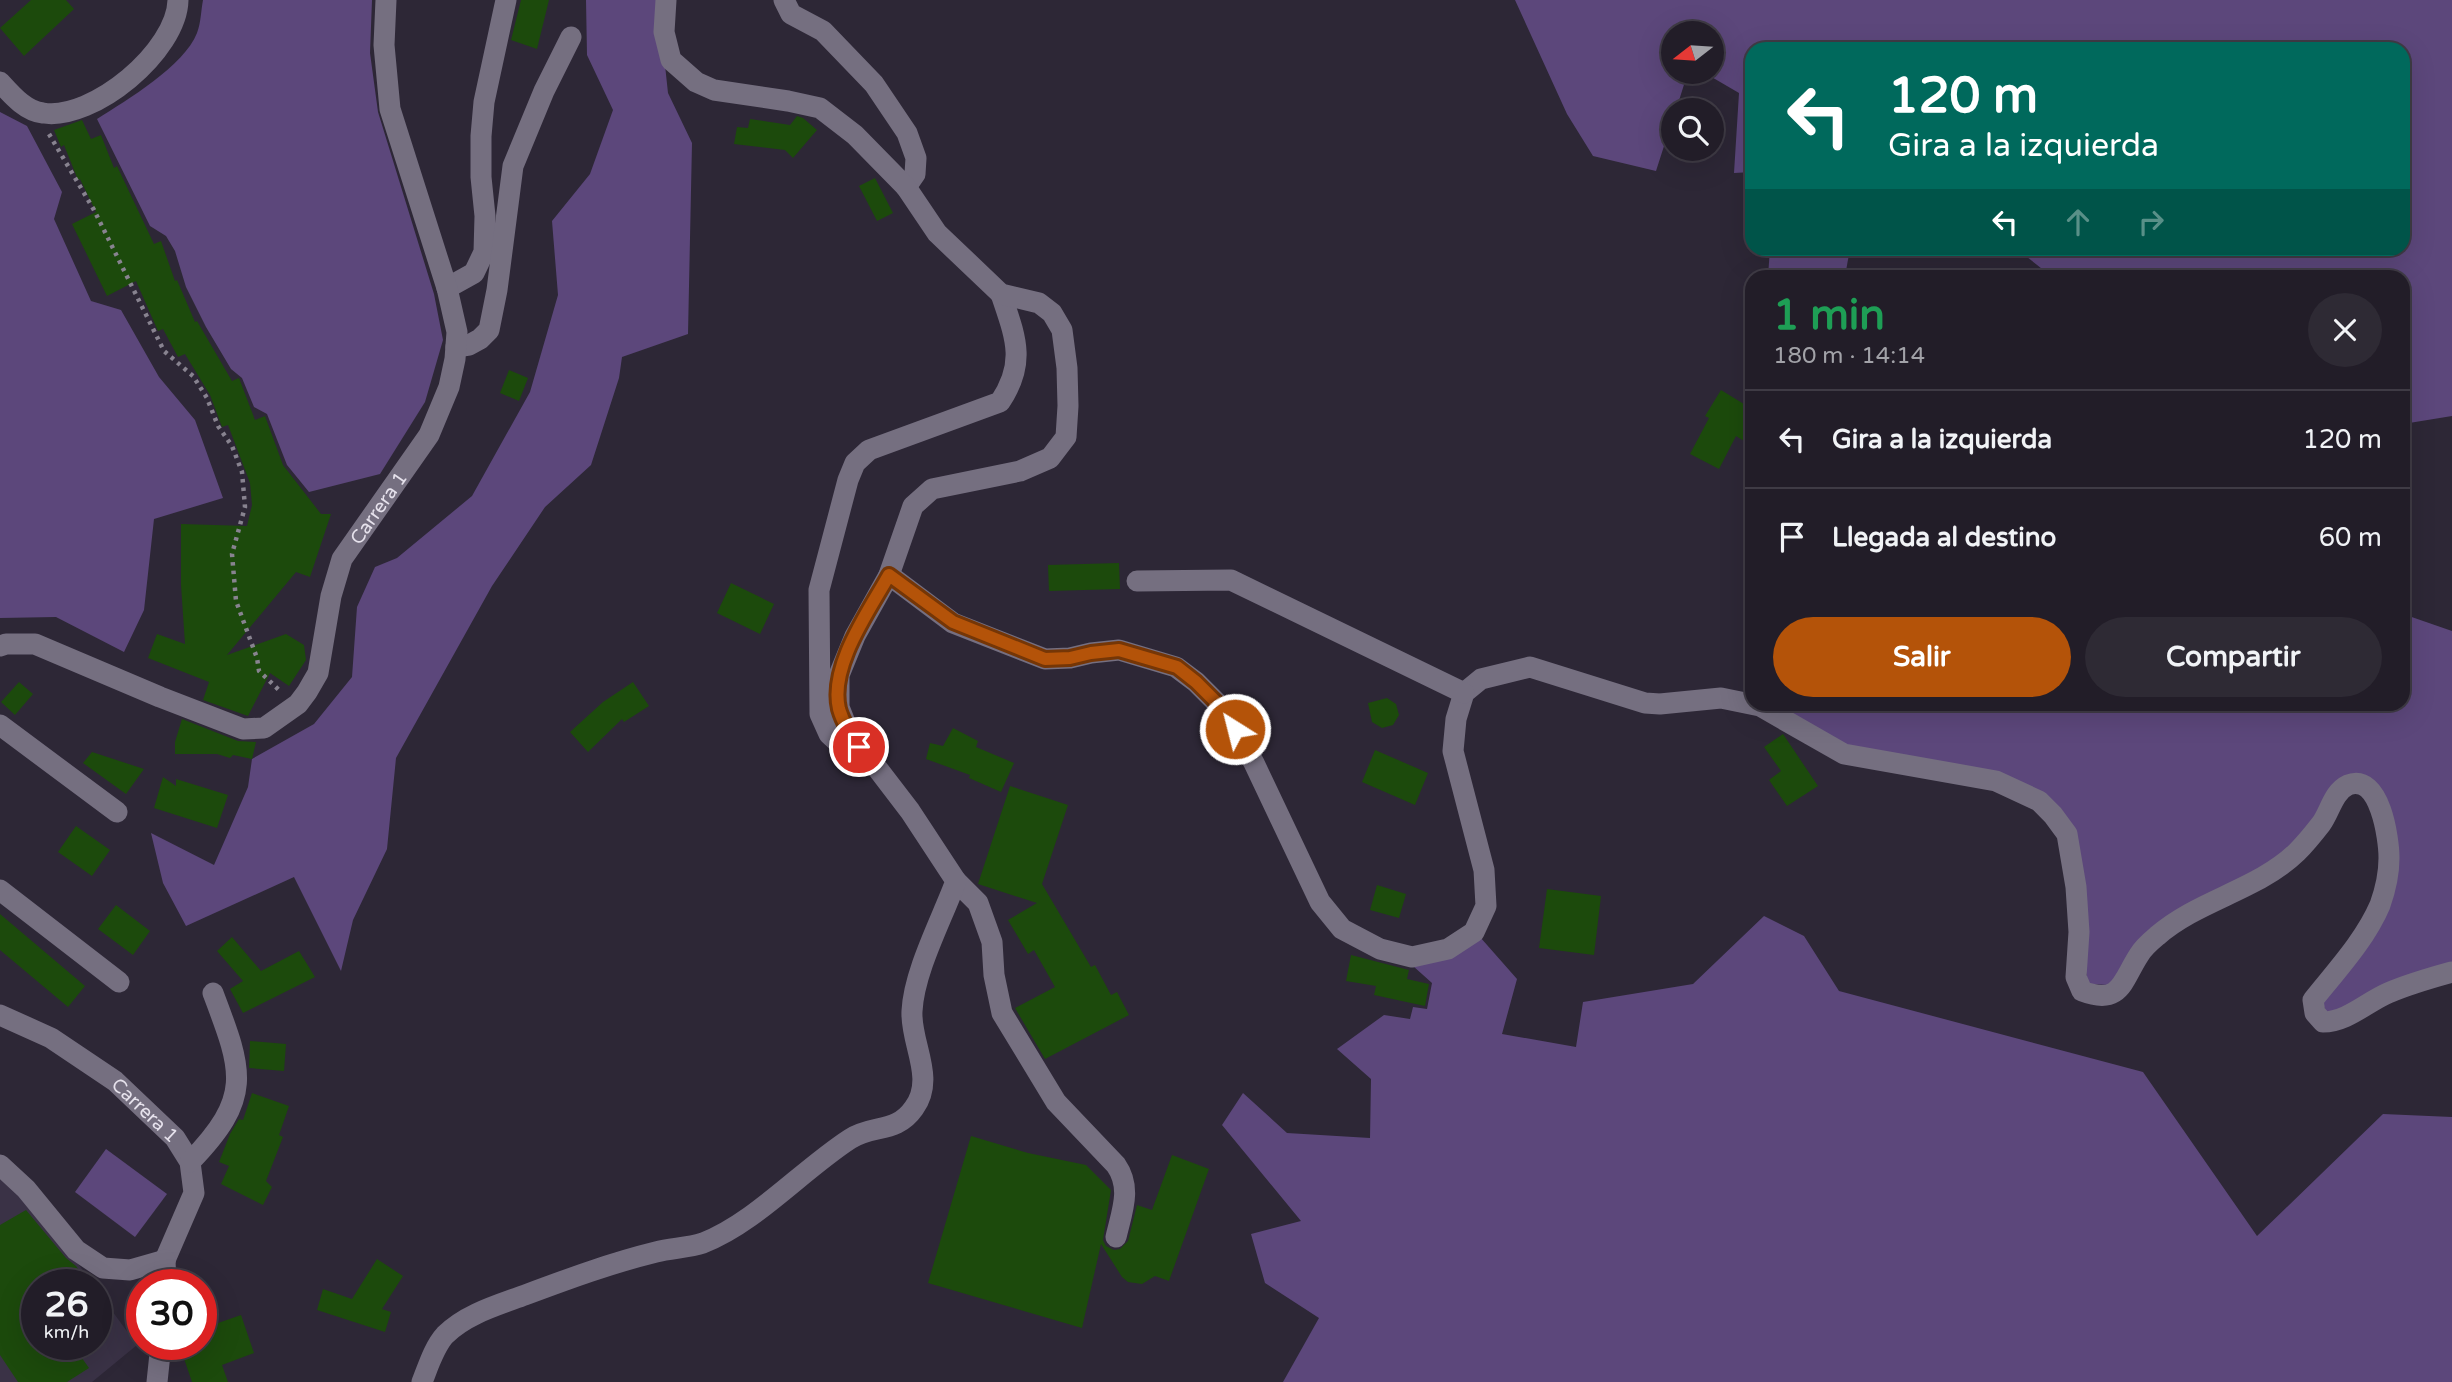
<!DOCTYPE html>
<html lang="es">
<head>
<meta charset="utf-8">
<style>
	body { margin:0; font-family:"Varela Round",sans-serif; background:#2e2a34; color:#f1f3f6; height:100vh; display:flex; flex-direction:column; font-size:26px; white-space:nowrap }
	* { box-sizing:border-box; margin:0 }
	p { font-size:23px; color:#a2a2a8 }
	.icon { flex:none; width:38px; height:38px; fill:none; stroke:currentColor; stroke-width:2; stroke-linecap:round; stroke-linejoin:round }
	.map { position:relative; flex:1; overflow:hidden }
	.panel { position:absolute; left:1745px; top:270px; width:665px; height:441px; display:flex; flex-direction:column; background:#221d28; border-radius:21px; box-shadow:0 7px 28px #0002,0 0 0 2px #3f3b45 }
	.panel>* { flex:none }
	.top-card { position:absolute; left:1745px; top:42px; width:665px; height:214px; border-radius:21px; box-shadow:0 7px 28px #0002,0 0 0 2px #3f3b45; background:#00695c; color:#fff; overflow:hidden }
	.needle { width:46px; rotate:253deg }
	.controls { position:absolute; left:1661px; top:21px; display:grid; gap:14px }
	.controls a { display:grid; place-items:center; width:63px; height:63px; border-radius:50%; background:#221d28; box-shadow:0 7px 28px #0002,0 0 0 2px #3f3b45; font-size:35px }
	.speed { position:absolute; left:21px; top:1269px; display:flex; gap:14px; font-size:35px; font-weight:700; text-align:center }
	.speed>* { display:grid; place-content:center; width:91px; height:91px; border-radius:50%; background:#221d28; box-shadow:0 7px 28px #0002,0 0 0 2px #3f3b45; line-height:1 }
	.speed small { font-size:18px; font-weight:400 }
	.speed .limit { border:10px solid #d22; background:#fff; color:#111 }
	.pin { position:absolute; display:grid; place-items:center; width:60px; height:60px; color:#fff; margin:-30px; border:4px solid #fff; border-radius:50%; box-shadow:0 2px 7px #0007 }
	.me { position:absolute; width:77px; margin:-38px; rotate:324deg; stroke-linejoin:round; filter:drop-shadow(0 0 5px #0008) }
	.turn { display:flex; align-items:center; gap:24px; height:147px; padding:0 28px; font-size:32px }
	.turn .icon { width:91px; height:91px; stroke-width:2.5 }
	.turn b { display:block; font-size:49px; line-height:60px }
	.lanes { display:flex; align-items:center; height:66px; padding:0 28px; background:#0003; justify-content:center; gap:35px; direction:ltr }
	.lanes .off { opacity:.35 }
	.round { display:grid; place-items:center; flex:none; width:74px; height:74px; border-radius:37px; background:#2e2a34 }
	.headline { display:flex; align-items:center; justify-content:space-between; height:119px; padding:0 28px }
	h1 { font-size:42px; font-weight:800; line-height:52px; color:#1e9e55 }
	.button { display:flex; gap:14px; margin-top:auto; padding:14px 28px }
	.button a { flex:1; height:80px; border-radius:42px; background:#b45309; color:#fff; font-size:28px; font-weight:800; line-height:80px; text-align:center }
	.button a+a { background:#2e2a34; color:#f1f3f6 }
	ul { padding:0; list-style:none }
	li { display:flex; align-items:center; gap:21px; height:98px; padding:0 28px; border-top:2px solid #3f3b45 }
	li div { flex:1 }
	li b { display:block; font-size:26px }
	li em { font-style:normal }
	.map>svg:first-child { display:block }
	.built { fill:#3a3246 }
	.green { fill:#5c477b }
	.building { fill:#1c4a0c }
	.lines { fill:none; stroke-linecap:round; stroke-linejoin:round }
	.path { stroke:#888390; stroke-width:4.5; stroke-dasharray:3.5 5; stroke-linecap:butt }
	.minor { stroke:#756f80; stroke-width:21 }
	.route-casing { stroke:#753606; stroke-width:18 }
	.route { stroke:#b45309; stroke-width:12 }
	.labels { text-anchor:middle; stroke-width:7; stroke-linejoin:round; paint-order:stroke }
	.street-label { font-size:19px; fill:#e6e2ec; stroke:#231e2b }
</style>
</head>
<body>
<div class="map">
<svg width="2452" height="1382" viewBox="0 0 2452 1382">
	<rect width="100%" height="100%" fill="#2d2736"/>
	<polygon class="built" points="0,1175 28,1196 93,1284 37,1284 37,1344 96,1344 96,1289 137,1345 92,1382 0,1382"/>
	<g class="green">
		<path d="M203 0H372L370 53 378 112 434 294 443 340 425 402 380 474 309 492 287 465 267 414 254 407 242 378 231 369 206 327 186 287 175 251 166 236 150 226 97 119C127 100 184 66 197 33 201 23 201 10 203 0Z"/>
		<polygon points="586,0 658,0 668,93 692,143 688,334 622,357 619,378 591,465 545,507 492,586 396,758 387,849 353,920 341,971 294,877 186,926 163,883 151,833 214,865 248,787 252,759 314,724 352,677 357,607 375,567 397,558 472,496 530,392 558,295 552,221 590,174 613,110 587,55"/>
		<polygon points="1515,0 2452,0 2452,416 2403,424 2403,276 2051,276 2017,249 2403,248 2403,49 1752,49 1752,172 1734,173 1739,93 1703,72 1712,72 1712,33 1673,33 1673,72 1688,72 1676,110 1673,110 1673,118 1656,171 1593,156 1567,114"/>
		<polygon points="0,112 27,126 62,192 54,219 91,301 121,310 159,377 195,420 223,498 154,519 144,610 124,652 56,617 0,618"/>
		<polygon points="1770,249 1850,249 1845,276 1768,276"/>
		<polygon points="2403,614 2452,631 2452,964 2327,1014 2322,1002 2397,859 2362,776 2274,861 2197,900 2109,985 2088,984 2060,810 1846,746 1774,704 2403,704"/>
		<polygon points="1764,916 1804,936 1839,991 2143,1072 2257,1236 2383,1114 2452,1117 2452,1382 1283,1382 1319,1318 1265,1283 1251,1234 1301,1221 1222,1125 1243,1093 1287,1133 1370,1138 1371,1079 1337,1049 1384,1015 1410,1019 1413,1007 1427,1009 1432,983 1413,966 1480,937 1517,979 1502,1034 1576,1047 1583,1002 1693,984"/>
		<polygon points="106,1149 167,1194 135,1237 75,1192"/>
	</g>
	<g class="building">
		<polygon points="31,0 66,0 74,9 24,56 0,28"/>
		<polygon points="521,0 549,0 537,49 511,40"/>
		<polygon points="797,116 803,118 817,130 793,158 785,150 734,144 737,127 748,128 750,119 790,125"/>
		<polygon points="82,120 91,139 101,135 114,168 117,166 154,244 161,241 175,281 177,280 195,322 197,321 232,381 239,378 255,420 265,416 283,465 321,514 331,514 310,577 296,572 227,655 286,634 304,645 306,660 289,686 270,673 248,716 203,700 209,682 148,658 157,634 185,644 181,585 181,524 247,526 252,505 250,483 228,425 222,427 210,395 185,354 178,357 163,329 158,331 136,281 107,296 72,224 96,212 80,179 78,180 64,145 61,147 54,130"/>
		<polygon points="875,178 893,213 877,221 859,186"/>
		<polygon points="509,370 528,378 519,401 500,393"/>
		<polygon points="1721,390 1752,409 1752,446 1736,436 1719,469 1690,454 1709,418 1705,416"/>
		<polygon points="1119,563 1120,589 1049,591 1048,565"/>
		<polygon points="731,583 774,604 760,634 717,613"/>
		<polygon points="19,682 33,694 15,715 1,702"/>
		<polygon points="633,682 649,706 624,722 622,719 588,752 570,732 603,702"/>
		<polygon points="1387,698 1396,704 1399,715 1393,725 1382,728 1372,722 1368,703"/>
		<polygon points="182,719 238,741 256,742 252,759 233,755 230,758 217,754 175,754 175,742"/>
		<polygon points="953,728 978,741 976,747 1014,763 1001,792 969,778 970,775 926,759 930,743 943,746"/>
		<polygon points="1783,734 1818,786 1787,806 1769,780 1781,771 1764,747"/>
		<polygon points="1375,750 1428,773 1415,805 1362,782"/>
		<polygon points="92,752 144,769 126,794 83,763"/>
		<polygon points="163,777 176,786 176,779 228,795 217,828 154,808"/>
		<polygon points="1010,786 1068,805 1042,884 1091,967 1095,965 1111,995 1117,992 1129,1015 1045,1059 1015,1008 1055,987 1034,950 1028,954 1008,920 1037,903 978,884"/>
		<polygon points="76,826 110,850 92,876 58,852"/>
		<polygon points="1377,885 1406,894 1399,918 1370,910"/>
		<polygon points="1547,889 1601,896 1594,955 1539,948"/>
		<polygon points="116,905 150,931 133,955 98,929"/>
		<polygon points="0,914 85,986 68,1007 0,950"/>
		<polygon points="232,937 261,971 299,951 315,977 243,1013 230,989 243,981 217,951"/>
		<polygon points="1351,955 1409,970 1407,979 1429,984 1425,1006 1374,995 1376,986 1346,981"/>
		<polygon points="250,1041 286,1044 284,1071 249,1068"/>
		<polygon points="252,1093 289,1106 279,1135 283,1137 266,1181 272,1187 263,1205 221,1184 229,1166 219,1162 230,1134 239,1119 243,1120"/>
		<polygon points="971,1136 1028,1153 1086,1165 1111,1190 1103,1240 1106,1246 1114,1250 1120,1249 1128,1241 1137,1205 1152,1210 1172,1155 1209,1169 1169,1281 1155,1276 1142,1284 1128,1282 1122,1277 1101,1244 1082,1328 928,1283"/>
		<polygon points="26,1210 66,1258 76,1266 89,1284 37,1284 37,1344 72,1344 89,1368 67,1382 18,1382 0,1355 0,1225"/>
		<polygon points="377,1259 403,1276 382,1309 391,1312 385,1332 317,1310 323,1289 352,1299"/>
		<polygon points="241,1315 254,1353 222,1365 228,1382 192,1382 179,1344 201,1344 201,1329"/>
	</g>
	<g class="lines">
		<polyline class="path" points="49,134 94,210 164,351 193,376 207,398 218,426 232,446 242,472 245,507 232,554 236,601 257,658 259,671 281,692"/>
		<g class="minor">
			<polyline points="784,0 791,14 823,31 874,84 907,133 916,158 915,174 906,187"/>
			<path d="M0 82C11 94 25 111 43 113 93 121 177 51 178 0"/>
			<polyline points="447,288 474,273 484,252 485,216 481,177 481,136 484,102 506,0"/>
			<polyline points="456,347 469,345 480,339 489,330 497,290 513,166 544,91 571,37"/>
			<path d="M889 575 953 623 1045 659 1070 658 1091 653 1119 650 1176 667 1196 682 1226 712 1254 763 1320 902 1342 929 1380 949 1412 957 1448 949 1474 932 1486 906 1484 870 1453 751 1456 719 1464 693 1481 679 1530 667 1645 703 1660 704 1721 698 1760 706 1844 754 1996 781 2039 801 2053 815 2067 834 2076 887 2079 932 2076 977 2082 991C2121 1006 2122 981 2139 955 2143 948 2151 941 2157 936 2198 900 2258 890 2297 852 2306 843 2314 833 2321 824 2330 812 2333 792 2348 785 2380 772 2389 839 2389 858 2389 873 2385 891 2380 905 2365 940 2337 970 2313 1000L2315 1013 2323 1022C2347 1022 2367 1002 2388 993 2409 984 2430 978 2452 972"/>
			<polyline points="1137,581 1231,580 1464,693"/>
			<path id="s1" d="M0 646 6 644H35L160 697 243 729 264 728 298 704 307 692 318 673 331 596 342 559 429 435 449 387 455 359 457 332 447 288 390 109 384 45 386 0"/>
			<polyline points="0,725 117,812"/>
			<path d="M862 758 842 746 829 734 820 714 819 590 848 480 855 463 869 450 1000 402C1027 362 1015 336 1001 294"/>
			<path d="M956 881 978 903 992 942 994 975 1002 1013 1056 1102 1116 1165C1132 1188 1122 1211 1116 1237"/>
			<polyline points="0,890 119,982"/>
			<path id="s2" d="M0 1015 51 1038 115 1081 175 1138 190 1162 194 1193 165 1260"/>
			<path d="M190 1162C253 1097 243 1072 213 993"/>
			<polyline points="0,1165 26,1189 76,1250 103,1268 130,1270 165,1260"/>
			<polyline points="165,1260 166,1284"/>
			<polyline points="157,1382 161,1344"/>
			<path d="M422 1382C428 1367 434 1347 445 1335 466 1314 498 1305 525 1295 568 1279 611 1263 656 1252 671 1248 688 1248 703 1243 755 1223 802 1170 850 1139 873 1124 896 1134 914 1108 936 1078 910 1043 912 1011 914 971 942 919 956 881L910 811 848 730 839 707V675L855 636 889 575 913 506 932 489 1020 471 1050 458 1066 437 1068 406 1067 368 1062 330 1052 313 1039 303 1001 294 937 233 906 187 855 135 820 108 788 101 714 90 696 82 671 60 664 32 666 0"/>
		</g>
	</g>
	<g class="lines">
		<defs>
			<path id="route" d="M859 747C851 735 843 723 839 709 829 666 869 611 889 575L953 622 1045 659 1070 658 1091 653 1119 650 1177 667 1196 682 1226 712 1235 729"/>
		</defs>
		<use href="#route" class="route-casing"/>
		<use href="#route" class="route"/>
	</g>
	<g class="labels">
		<g class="street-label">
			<text dy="7" stroke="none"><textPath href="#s1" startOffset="539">Carrera 1</textPath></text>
			<text dy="7" stroke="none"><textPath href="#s2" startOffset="175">Carrera 1</textPath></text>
		</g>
	</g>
</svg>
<div class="controls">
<a><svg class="needle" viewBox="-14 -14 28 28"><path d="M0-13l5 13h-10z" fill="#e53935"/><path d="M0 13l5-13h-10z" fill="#a2a2a8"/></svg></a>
<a><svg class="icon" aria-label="search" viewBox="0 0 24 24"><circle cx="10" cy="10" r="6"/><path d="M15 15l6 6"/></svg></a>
</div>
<div class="speed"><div>26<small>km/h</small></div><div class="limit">30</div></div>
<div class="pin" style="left:859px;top:747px;background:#d93025"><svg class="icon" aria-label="arrive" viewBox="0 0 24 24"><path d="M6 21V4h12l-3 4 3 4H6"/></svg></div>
<svg class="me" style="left:1235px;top:729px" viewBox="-20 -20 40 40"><circle r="17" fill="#b45309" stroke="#fff" stroke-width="3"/><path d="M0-11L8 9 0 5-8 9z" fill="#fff"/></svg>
<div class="top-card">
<div class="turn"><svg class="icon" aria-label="left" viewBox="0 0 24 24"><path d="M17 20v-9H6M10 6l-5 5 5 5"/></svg><div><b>120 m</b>Gira a la izquierda</div></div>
<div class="lanes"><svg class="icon" aria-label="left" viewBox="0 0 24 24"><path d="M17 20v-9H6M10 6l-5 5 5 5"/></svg><svg class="icon off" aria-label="ahead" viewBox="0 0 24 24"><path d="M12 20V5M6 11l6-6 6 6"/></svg><svg class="icon off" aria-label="right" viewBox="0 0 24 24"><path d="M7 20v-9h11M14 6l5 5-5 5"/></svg></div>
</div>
<section class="panel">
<div class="headline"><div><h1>1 min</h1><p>180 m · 14:14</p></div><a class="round"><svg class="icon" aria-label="close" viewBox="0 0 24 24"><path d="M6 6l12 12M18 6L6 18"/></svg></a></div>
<ul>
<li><svg class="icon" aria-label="left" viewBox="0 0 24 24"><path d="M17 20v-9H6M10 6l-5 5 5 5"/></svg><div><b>Gira a la izquierda</b></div><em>120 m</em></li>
<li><svg class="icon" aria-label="arrive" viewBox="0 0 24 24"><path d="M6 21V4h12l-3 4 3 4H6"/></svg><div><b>Llegada al destino</b></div><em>60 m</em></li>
</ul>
<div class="button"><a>Salir</a><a>Compartir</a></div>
</section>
</div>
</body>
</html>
